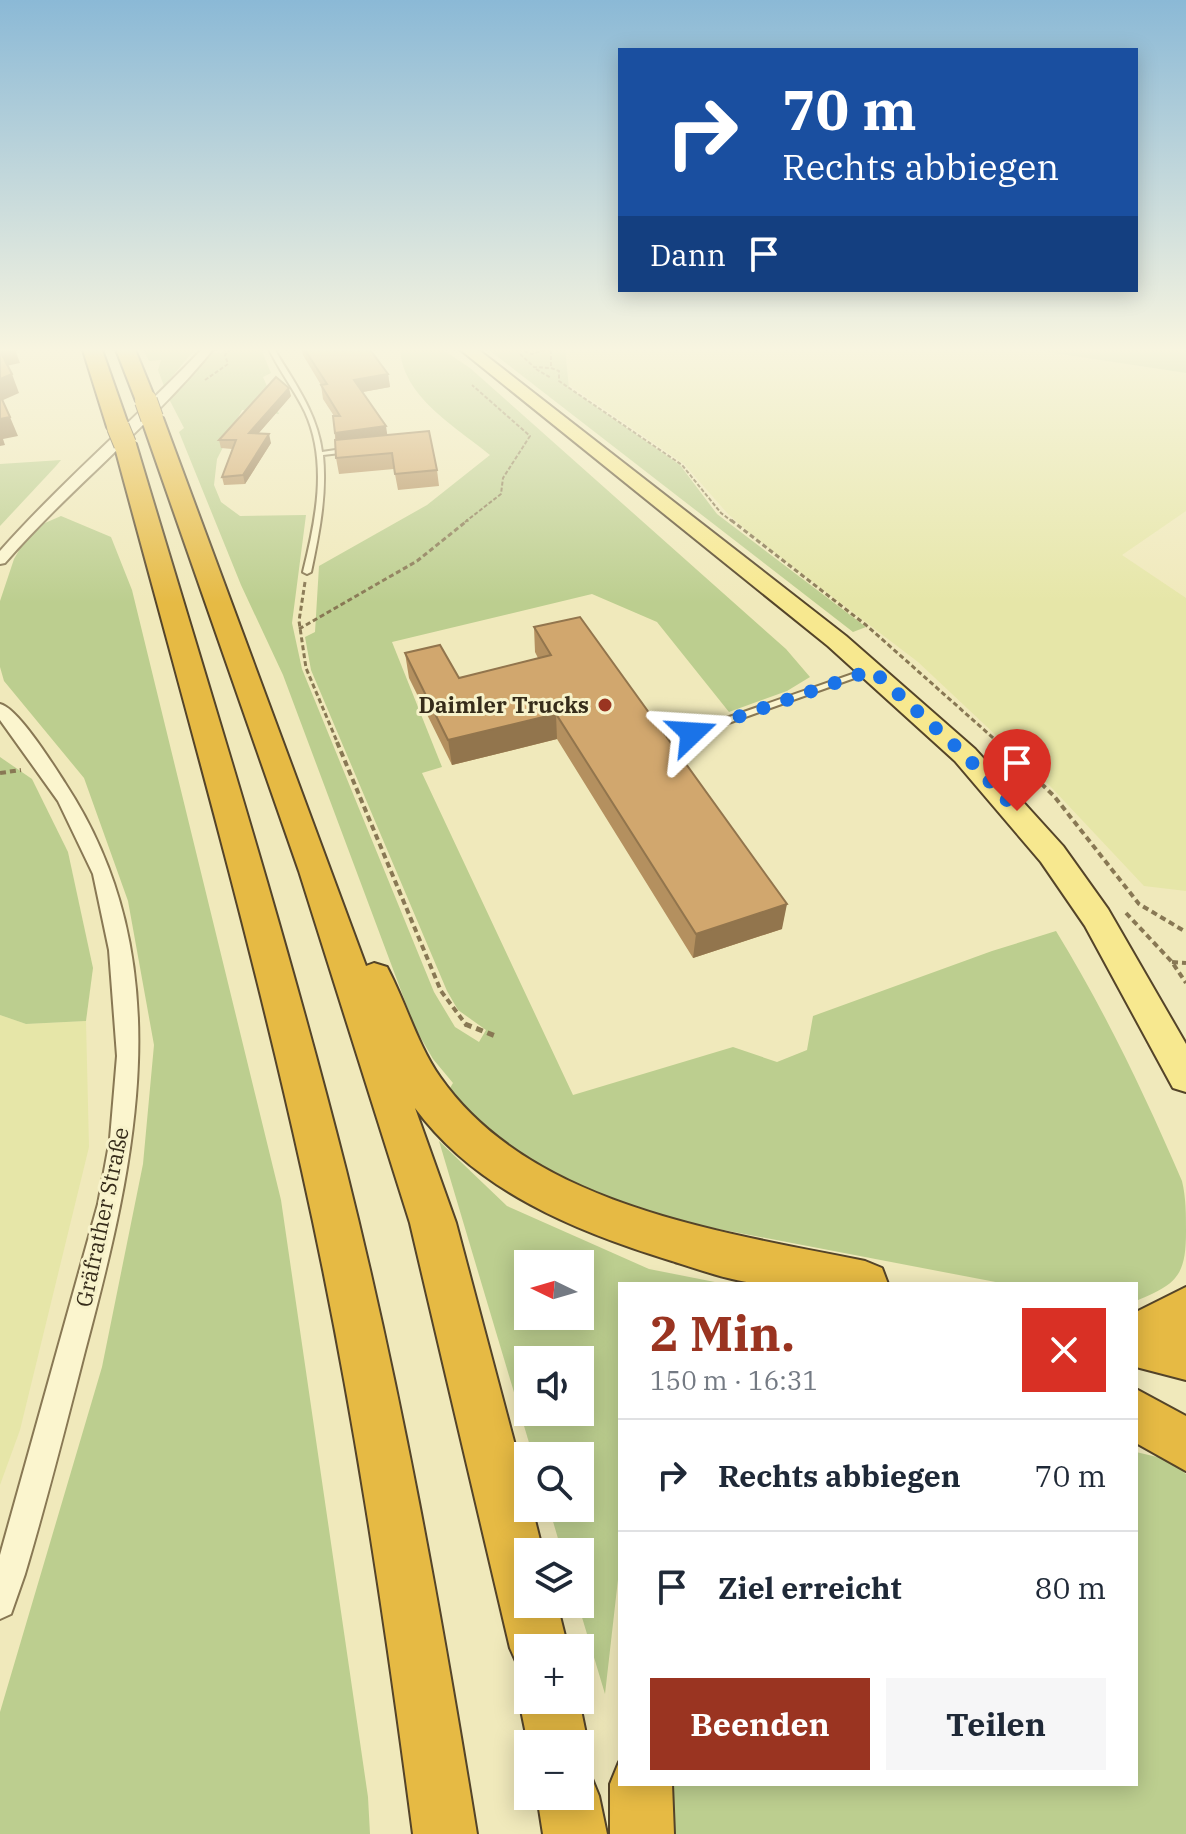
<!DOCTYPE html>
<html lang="de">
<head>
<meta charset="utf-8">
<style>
	body { margin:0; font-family:"IBM Plex Serif",serif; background:#f6f6f7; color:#1f2937; height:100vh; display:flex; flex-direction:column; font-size:30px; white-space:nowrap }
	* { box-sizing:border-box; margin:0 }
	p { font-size:26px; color:#747a83 }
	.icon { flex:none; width:44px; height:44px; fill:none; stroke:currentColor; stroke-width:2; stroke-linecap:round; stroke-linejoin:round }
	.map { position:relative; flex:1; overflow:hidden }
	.details { position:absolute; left:618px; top:1282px; width:520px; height:504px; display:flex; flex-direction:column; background:#fff; border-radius:0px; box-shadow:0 4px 20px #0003 }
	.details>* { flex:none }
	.banner { position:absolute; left:618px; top:48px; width:520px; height:244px; border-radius:0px; box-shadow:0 4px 20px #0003; background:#1a4fa0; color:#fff; overflow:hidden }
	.needle { width:52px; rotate:275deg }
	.controls { position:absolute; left:514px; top:1250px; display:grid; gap:16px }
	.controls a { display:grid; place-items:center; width:80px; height:80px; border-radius:0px; background:#fff; box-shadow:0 4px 20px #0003; font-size:40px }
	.pin { position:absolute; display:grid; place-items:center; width:68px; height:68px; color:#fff; margin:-82px -34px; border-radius:50% 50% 50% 0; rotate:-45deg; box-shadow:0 0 8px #0007 }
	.pin .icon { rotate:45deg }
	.me { position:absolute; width:88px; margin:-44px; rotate:70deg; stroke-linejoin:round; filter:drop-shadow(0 0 6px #0008) }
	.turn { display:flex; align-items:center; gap:28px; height:168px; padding:0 32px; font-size:36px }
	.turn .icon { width:104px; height:104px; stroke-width:2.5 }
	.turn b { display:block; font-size:56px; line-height:68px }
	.then { display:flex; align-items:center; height:76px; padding:0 32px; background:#0003; gap:16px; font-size:30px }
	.round { display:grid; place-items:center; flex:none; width:84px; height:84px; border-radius:0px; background:#f6f6f7 }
	.summary { display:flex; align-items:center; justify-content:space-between; height:136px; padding:0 32px }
	h1 { font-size:48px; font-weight:700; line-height:60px; color:#9a3421 }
	.action { display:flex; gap:16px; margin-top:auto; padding:16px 32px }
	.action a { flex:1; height:92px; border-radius:0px; background:#9a3421; color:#fff; font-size:32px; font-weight:700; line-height:92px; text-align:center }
	.action a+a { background:#f6f6f7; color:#1f2937 }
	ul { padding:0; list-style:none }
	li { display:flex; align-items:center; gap:24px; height:112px; padding:0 32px; border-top:2px solid #e0e1e3 }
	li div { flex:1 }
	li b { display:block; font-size:30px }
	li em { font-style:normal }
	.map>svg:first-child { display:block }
	.farmland { fill:#e6e6a8 }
	.green { fill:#bcce8f; fill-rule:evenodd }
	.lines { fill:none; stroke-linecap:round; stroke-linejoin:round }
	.lane-casing { stroke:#887854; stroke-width:4 }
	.street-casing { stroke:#887854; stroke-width:4 }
	.primary-casing { stroke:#544429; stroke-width:4 }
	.highway-casing { stroke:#544429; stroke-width:4 }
	.path-far3 { stroke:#887854; stroke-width:2; stroke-dasharray:4 2; stroke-linecap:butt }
	.path-far2 { stroke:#887854; stroke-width:3; stroke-dasharray:5 3; stroke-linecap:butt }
	.path-far1 { stroke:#887854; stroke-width:4; stroke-dasharray:6 4; stroke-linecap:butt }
	.path { stroke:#887854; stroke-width:5; stroke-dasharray:7 5; stroke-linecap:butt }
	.lane { fill:#fbf5ce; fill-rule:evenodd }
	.street { fill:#fbf5ce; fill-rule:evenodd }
	.primary { fill:#f7e88f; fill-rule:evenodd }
	.highway { fill:#e6ba44; fill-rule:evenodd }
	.highway-bridge-casing { stroke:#544429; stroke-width:24; stroke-linecap:butt }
	.highway-bridge { stroke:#e6ba44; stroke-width:22 }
	.wall { fill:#b4905f }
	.shaded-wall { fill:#92754d }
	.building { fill:#d1a76e; stroke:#92754d; stroke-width:2 }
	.route { stroke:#1a73e8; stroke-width:14; stroke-dasharray:0 25.2 }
	.poi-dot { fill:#9a3421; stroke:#f7f2ca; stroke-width:3 }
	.labels { text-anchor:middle; stroke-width:6; stroke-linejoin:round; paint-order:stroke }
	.poi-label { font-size:22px; font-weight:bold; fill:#362c1a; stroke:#f7f2ca; text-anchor:end }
	.street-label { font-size:22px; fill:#362c1a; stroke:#f7f2ca }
</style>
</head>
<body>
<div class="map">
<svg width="1186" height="1834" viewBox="0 0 1186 1834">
	<rect width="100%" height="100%" fill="#f0e9bb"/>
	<g class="farmland">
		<polygon points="565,347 1014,347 1186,373 1186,511 1122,555 1186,598 1186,891 1144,886 1050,786 918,662 754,537 728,514 684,464 569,385"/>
		<polygon points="0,1015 26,1024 86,1021 89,1147 20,1430 0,1485"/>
	</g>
	<g class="green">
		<polygon points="142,347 197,347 164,386 158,370 161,360 149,361"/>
		<path d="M226 347H260L271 373 263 377 279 414 242 410 217 459 214 485 221 502 240 516 306 515 292 623 302 669 434 992 455 1027 479 1042 486 1030 458 1010 447 991 311 670 305 637 315 632 319 566 427 505 490 455C455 426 401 396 400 347H439L470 368 786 649 810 677 787 691 729 712 657 622 592 594 392 642 442 767 422 773 573 1095 733 1047 777 1062 807 1050 813 1016 992 951 1056 931C1105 1011 1145 1095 1182 1181 1186 1198 1186 1214 1186 1231 1186 1276 1177 1284 1136 1301V1284H1006L687 1223 614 1203 500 1148 447 1093 453 1083 433 1059 415 1028 283 675 241 585 179 432 184 428 169 399 212 353H221Z"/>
		<polygon points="485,347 565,347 569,388 680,465 717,514 866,627 853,632"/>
		<polygon points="1014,347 1186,347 1186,373"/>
		<polygon points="61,460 56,466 0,526 0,464"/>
		<polygon points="61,516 111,537 132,590 281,1200 368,1797 370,1834 0,1834 0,1712 102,1367 143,1164 154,1045 128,901 84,778 4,681 0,667 0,601 14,559 31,529"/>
		<polygon points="0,757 32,779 68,852 93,968 86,1021 26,1024 0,1015"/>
		<path d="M439 1141 507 1206 649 1269 725 1284H620V1562L605 1694 578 1604 580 1552H562L549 1508H580V1456H533ZM580 1264V1316H528V1264ZM528 1360H580V1412H528Z"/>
		<polygon points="1136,1452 1170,1460 1186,1474 1186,1834 672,1834 673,1784 1136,1784"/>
	</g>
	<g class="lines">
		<defs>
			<g id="lane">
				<path d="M268 347H273C293 381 317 412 322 452L349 448 352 450 349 452 323 455C327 495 319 534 311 572L307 574 303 572C316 520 328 462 305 412 294 389 278 369 268 347Z"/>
				<polygon points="867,669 870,669 874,671 695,735 692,736 688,733 689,731"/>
			</g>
			<g id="street">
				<path d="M204 347H215C152 425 71 487 5 563L0 564V551C64 479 138 417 204 347Z"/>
				<path d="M0 704C18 708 54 766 65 783 182 961 136 1160 85 1351 66 1425 47 1500 25 1574L11 1614 0 1619V1555L98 1204 110 1139 117 1056 109 950 93 874 58 801 0 720Z"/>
			</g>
			<polygon id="primary" points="457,347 475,347 846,636 975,749 1063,846 1108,909 1186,1044 1186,1092 1173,1088 1085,926 1041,862 955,761 828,646"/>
			<g id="highway">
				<polygon points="82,347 101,347 129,427 126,432 110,432 107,427"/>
				<polygon points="115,347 134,347 156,401 153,405 146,407 136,401"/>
				<path d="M152 412 163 418 366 966 374 963 387 967C406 1003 417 1044 440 1077 530 1206 722 1232 865 1261L882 1268 888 1284C846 1284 802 1288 760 1284 731 1281 700 1270 672 1261 577 1232 476 1191 415 1108L456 1223 528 1494V1508H532L543 1552H528V1604H557L568 1648H528V1672L519 1668 510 1648 410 1223 299 871 141 418Z"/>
				<path d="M125 437 136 444C208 685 284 926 346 1170 401 1389 441 1611 477 1834H413C384 1612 351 1390 302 1171 248 927 179 686 114 444Z"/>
				<polygon points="1186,1287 1186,1380 1136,1367 1136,1312"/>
				<polygon points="1136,1389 1186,1416 1186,1471 1136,1443"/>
				<polygon points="528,1679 528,1700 579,1700 588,1744 580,1764 580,1744 528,1744 519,1700"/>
				<polygon points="619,1762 620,1784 672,1784 674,1834 610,1834 610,1784"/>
				<polygon points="580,1770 590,1774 599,1796 607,1834 543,1834 537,1796 580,1796"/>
			</g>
		</defs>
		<use href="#lane" class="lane-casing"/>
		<use href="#street" class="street-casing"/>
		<use href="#primary" class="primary-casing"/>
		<use href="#highway" class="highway-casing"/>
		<g class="path-far3">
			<polyline points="513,347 532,354 551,348"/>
			<polyline points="551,350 551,368"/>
			<polyline points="520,354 534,367 550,368"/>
			<polyline points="551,368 559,371 559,381 682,465 721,513 733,522"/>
			<polyline points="536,369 551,378"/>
			<polyline points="205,380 228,364 225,355 234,347"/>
			<polyline points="465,522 501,494 503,478 530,436 472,385"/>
		</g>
		<g class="path-far2">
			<polyline points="731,520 866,625 1000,744"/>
			<polyline points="305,582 299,621 306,668 338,744"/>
			<polyline points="299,629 417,561 468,520"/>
		</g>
		<g class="path-far1">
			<polyline points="337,742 441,991 467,1026"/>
			<polyline points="998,742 1054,796 1139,904 1186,932"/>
			<polyline points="0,773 21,770"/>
			<polyline points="1126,913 1172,962 1186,983"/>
			<polyline points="1172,962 1186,963"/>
		</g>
		<polyline class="path" points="465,1024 498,1037"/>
		<use href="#lane" class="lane"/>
		<use href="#street" class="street"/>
		<use href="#primary" class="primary"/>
		<use href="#highway" class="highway"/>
		<defs>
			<g id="highway-bridge">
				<polyline points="146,401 152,418"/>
				<polyline points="118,427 125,444"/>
			</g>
		</defs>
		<use href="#highway-bridge" class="highway-bridge-casing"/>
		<use href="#highway-bridge" class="highway-bridge"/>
	</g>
	<g class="wall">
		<polygon points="301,347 368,347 388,374 390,387 363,392 387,435 437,470 439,486 398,490 394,469 339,474 336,458 334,416 323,399 321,385 303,355"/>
		<polygon points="291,396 258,434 271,443 245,484 224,485 222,477 232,449 221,448 219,440"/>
		<polygon points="534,627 782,929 693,958 557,739 452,765 409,678 405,653 459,678 538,658 535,652"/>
	</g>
	<g class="shaded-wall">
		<polygon points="0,347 14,347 20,363 6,366 0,352"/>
		<polygon points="12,374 19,393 1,401 0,397 0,379"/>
		<polygon points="388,374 390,387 357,393 354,380"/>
		<polygon points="289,388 291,396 251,442 249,433"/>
		<polygon points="10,417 18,436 3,439 5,445 0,446 0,419"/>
		<polygon points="386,426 388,440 337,447 335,433"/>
		<polygon points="269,434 271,443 245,484 243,475"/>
		<polygon points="556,714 557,739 452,765 448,740"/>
		<polygon points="787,904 782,929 693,958 696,934"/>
	</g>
	<g class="building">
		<polygon points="303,347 368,347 388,374 354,380 386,426 335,433 333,416 340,416 321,385 327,384"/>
		<polygon points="0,351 12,374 0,379"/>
		<polygon points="276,377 289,388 249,433 269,434 243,475 222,477 236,440 219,440"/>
		<polygon points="0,395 10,417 0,419"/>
		<polygon points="429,431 437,470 395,474 392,453 336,458 335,440"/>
		<polygon points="580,617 787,904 696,934 556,714 448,740 405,653 440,645 459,678 551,655 534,627"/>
	</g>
	<linearGradient id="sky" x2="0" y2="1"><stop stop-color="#8bb9d6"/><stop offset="0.58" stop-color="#f8f5e0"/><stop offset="1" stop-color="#f8f5e0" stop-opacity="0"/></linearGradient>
	<rect width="1186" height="603" fill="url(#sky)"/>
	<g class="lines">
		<polyline class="route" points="692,733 872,670 965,755 1017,811"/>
	</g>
	<circle class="poi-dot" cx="605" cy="705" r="8"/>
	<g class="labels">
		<g class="poi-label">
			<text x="589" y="713">Daimler Trucks</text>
		</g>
		<g class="street-label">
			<text transform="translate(102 1217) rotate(-78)" y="8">Gräfrather Straße</text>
		</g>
	</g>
</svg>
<div class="controls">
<a><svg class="needle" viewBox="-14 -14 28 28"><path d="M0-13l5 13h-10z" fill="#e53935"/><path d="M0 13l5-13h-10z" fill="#747a83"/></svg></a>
<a><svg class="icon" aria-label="sound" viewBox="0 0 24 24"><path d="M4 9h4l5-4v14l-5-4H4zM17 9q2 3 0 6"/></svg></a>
<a><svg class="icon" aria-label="search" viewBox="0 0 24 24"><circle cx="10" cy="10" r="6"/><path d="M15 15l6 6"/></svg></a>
<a><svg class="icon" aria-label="layers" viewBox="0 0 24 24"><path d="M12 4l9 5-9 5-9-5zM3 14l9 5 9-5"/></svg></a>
<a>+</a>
<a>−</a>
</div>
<div class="pin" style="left:1017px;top:811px;background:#d93025"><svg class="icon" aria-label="arrive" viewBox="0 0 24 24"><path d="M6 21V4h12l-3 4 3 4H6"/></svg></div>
<svg class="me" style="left:692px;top:733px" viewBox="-20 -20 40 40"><path d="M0-17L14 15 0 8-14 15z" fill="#1a73e8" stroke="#fff" stroke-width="4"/></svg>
<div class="banner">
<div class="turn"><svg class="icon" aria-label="right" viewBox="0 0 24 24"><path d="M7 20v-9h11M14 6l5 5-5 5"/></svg><div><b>70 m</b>Rechts abbiegen</div></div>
<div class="then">Dann<svg class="icon" aria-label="arrive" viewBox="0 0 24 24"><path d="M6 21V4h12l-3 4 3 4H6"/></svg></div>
</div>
<section class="details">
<div class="summary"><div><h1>2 Min.</h1><p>150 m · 16:31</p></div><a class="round" style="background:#d93025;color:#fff"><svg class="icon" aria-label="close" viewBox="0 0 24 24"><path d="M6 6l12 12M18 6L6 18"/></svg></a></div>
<ul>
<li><svg class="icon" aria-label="right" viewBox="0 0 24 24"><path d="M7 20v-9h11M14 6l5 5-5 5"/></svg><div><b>Rechts abbiegen</b></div><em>70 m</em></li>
<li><svg class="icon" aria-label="arrive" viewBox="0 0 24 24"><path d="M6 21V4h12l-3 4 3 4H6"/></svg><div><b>Ziel erreicht</b></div><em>80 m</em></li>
</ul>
<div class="action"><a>Beenden</a><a>Teilen</a></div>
</section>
</div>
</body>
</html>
